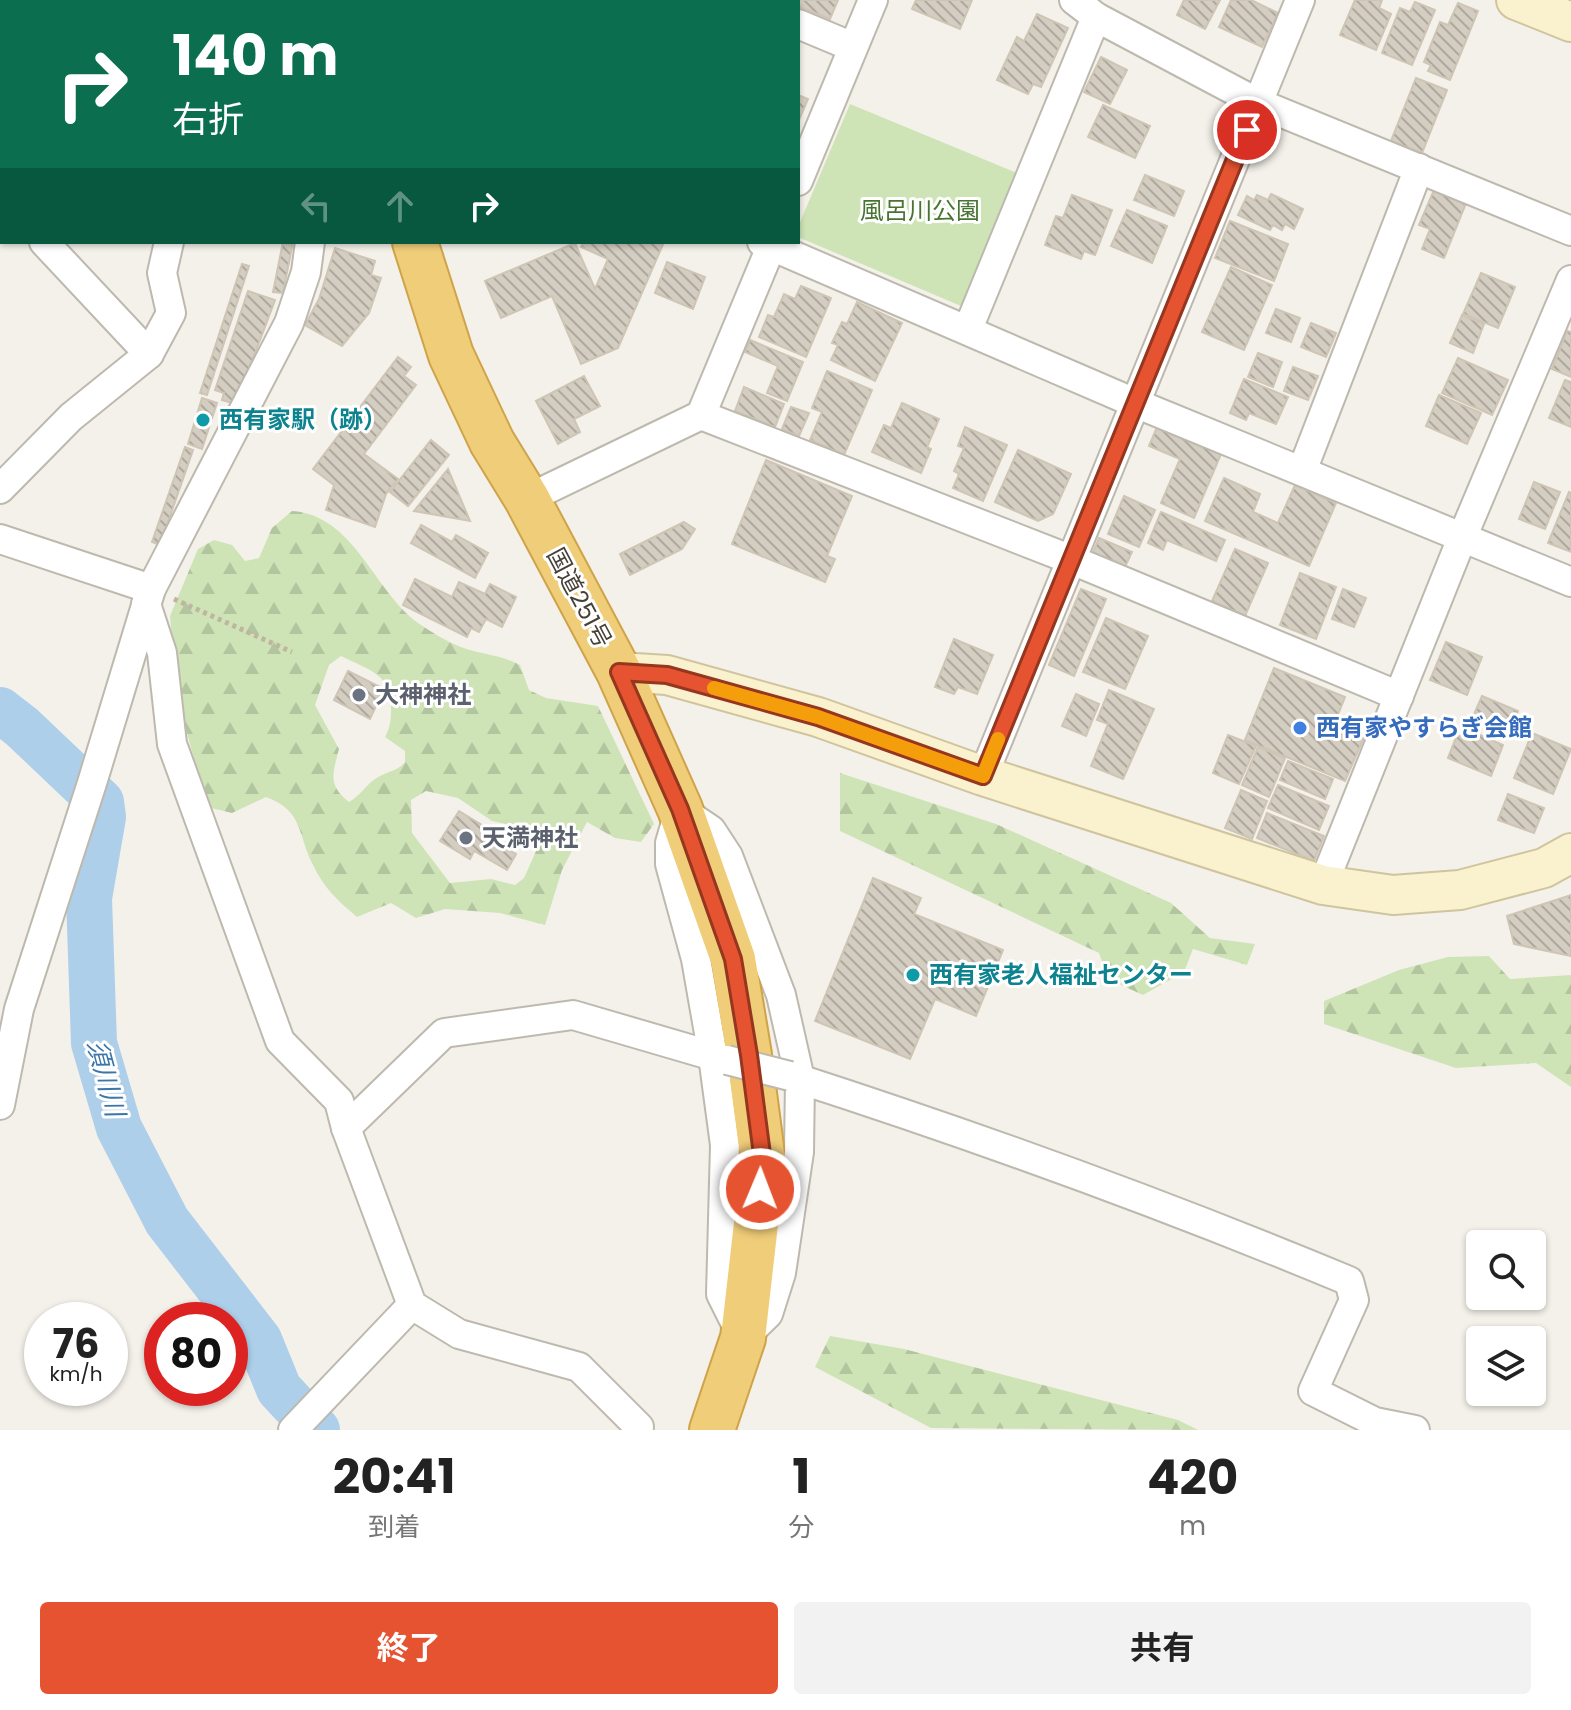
<!DOCTYPE html>
<html lang="ja">
<head>
<meta charset="utf-8">
<style>
	body { margin:0; font-family:Poppins,"Noto Sans JP",sans-serif; background:#f2f2f2; color:#222; height:100vh; display:flex; flex-direction:column; font-size:30px; white-space:nowrap }
	* { box-sizing:border-box; margin:0 }
	p { font-size:26px; color:#767676 }
	.icon { flex:none; width:44px; height:44px; fill:none; stroke:currentColor; stroke-width:2; stroke-linecap:round; stroke-linejoin:round }
	.map { position:relative; height:1430px; overflow:hidden }
	.drawer { display:flex; flex-direction:column; background:#fff; flex:1 }
	.drawer>* { flex:none }
	.hud { position:absolute; left:0px; top:0px; width:800px; height:244px; box-shadow:0 2px 6px #0004; background:#0b6e4f; color:#fff; overflow:hidden }
	.tools { position:absolute; left:1466px; top:1230px; display:grid; gap:16px }
	.tools a { display:grid; place-items:center; width:80px; height:80px; border-radius:8px; background:#fff; box-shadow:0 2px 6px #0004; font-size:40px }
	.speed { position:absolute; left:24px; top:1302px; display:flex; gap:16px; font-size:40px; font-weight:700; text-align:center }
	.speed>* { display:grid; place-content:center; width:104px; height:104px; border-radius:50%; background:#fff; box-shadow:0 2px 6px #0004; line-height:1 }
	.speed small { font-size:20px; font-weight:400 }
	.speed .limit { border:12px solid #d22; background:#fff; color:#111 }
	.pin { position:absolute; display:grid; place-items:center; width:68px; height:68px; color:#fff; margin:-34px; border:4px solid #fff; border-radius:50%; box-shadow:0 2px 8px #0007 }
	.me { position:absolute; width:88px; margin:-44px; rotate:1deg; stroke-linejoin:round; filter:drop-shadow(0 0 6px #0008) }
	.turn { display:flex; align-items:center; gap:28px; height:168px; padding:0 40px; font-size:36px }
	.turn .icon { width:104px; height:104px; stroke-width:2.5 }
	.turn b { display:block; font-size:56px; line-height:68px }
	.lanes { display:flex; align-items:center; height:76px; padding:0 40px; background:#0003; justify-content:center; gap:40px; direction:ltr }
	.lanes .off { opacity:.35 }
	.eta { display:flex; justify-content:space-evenly; align-items:center; height:136px; text-align:center }
	.eta b { font-size:48px; font-weight:700; line-height:56px }
	.cta { display:flex; gap:16px; margin-top:auto; padding:16px 40px }
	.cta a { flex:1; height:92px; border-radius:8px; background:#e55330; color:#fff; font-size:32px; font-weight:700; line-height:92px; text-align:center }
	.cta a+a { background:#f2f2f2; color:#222 }
	.map>svg:first-child { display:block }
	.forest { fill:url(#forest-firs); fill-rule:evenodd }
	.green { fill:#cee4b7 }
	.lines { fill:none; stroke-linecap:round; stroke-linejoin:round }
	.river { stroke:#adcfea; stroke-width:46 }
	.building { fill:url(#building-back-hatch); stroke:#cec5b5; stroke-width:2 }
	.street-casing { stroke:#beb9ae; stroke-width:32 }
	.secondary-casing { stroke:#cfc49e; stroke-width:42 }
	.highway-casing { stroke:#cfa349; stroke-width:48 }
	.path { stroke:#bfb5a0; stroke-width:5; stroke-dasharray:4 4; stroke-linecap:butt }
	.street { stroke:#fff; stroke-width:28 }
	.secondary { stroke:#faf1ce; stroke-width:38 }
	.highway { stroke:#f0cd79; stroke-width:44 }
	.street-bridge-casing { stroke:#beb9ae; stroke-width:32; stroke-linecap:butt }
	.street-bridge { stroke:#fff; stroke-width:28 }
	.route-casing { stroke:#95361f; stroke-width:20 }
	.route { stroke:#e55330; stroke-width:14 }
	.slow { stroke:#f59e0b; stroke-width:14 }
	.culture-dot { fill:#0f9aa8; stroke:#fff; stroke-width:3 }
	.worship-dot { fill:#6b7280; stroke:#fff; stroke-width:3 }
	.shop-dot { fill:#3f7fe0; stroke:#fff; stroke-width:3 }
	.labels { text-anchor:middle; stroke-width:6; stroke-linejoin:round; paint-order:stroke }
	.park-label { font-size:24px; fill:#487431; stroke:#fff }
	.culture-label { font-size:24px; font-weight:bold; fill:#0d838f; stroke:#fff; text-anchor:start }
	.street-label { font-size:24px; fill:#474239; stroke:#fff }
	.worship-label { font-size:24px; font-weight:bold; fill:#5b616d; stroke:#fff; text-anchor:start }
	.shop-label { font-size:24px; font-weight:bold; fill:#366cbe; stroke:#fff; text-anchor:start }
	.water-label { font-size:26px; font-style:italic; fill:#3c76a9; stroke:#fff }
</style>
</head>
<body>
<div class="map">
<svg width="1571" height="1430" viewBox="0 0 1571 1430">
	<defs>
		<pattern id="forest-firs" width="22" height="20" patternUnits="userSpaceOnUse" patternTransform="scale(2)"><rect width="22" height="20" fill="#cee4b7"/><path d="M5 1l3.5 6h-7zM16 11l3.5 6h-7z" fill="#b2c59e"/></pattern>
		<pattern id="building-back-hatch" width="6" height="6" patternUnits="userSpaceOnUse" patternTransform="scale(2)"><rect width="6" height="6" fill="#d4cdc1"/><path d="M-1 5l2 2M0 0l6 6M5-1l2 2" fill="none" stroke="#aea89e"/></pattern>
	</defs>
	<rect width="100%" height="100%" fill="#f4f1ea"/>
	<g class="forest">
		<path d="M292 511C354 515 373 590 418 623 430 631 447 642 461 647 482 655 499 654 520 665L529 690 546 698 598 706 654 824 641 842 615 838 587 822 562 870 545 925 500 913 445 909 416 918 391 903 357 917C339 902 323 887 313 865 297 834 304 811 266 797L232 813 207 807 177 696 170 616 198 549 214 540 232 545 245 561 259 558 272 528ZM341 656C366 669 391 673 391 706 391 718 391 726 385 737L405 751V762C397 772 386 771 375 779 365 786 360 796 349 802 327 785 333 773 339 749L315 705 329 665ZM426 791 458 798 492 821 514 826 537 849 524 878 515 885 491 879 450 883 412 833 411 800Z"/>
		<polygon points="840,773 996,824 1171,903 1210,938 1255,944 1247,965 1193,949 1184,972 1143,995 1108,979 1099,953 840,831"/>
		<polygon points="1489,956 1510,979 1571,975 1571,1087 1536,1063 1456,1068 1324,1024 1324,1001 1399,970 1448,957"/>
		<polygon points="830,1336 904,1349 1178,1420 1198,1430 931,1428 815,1367"/>
	</g>
	<polygon class="green" points="850,104 1017,173 961,306 798,237 798,227"/>
	<g class="lines">
		<polyline class="river" points="0,710 22,727 101,802 103,817 89,898 94,1043 119,1128 167,1221 259,1340 279,1389 317,1430"/>
	</g>
	<g class="building">
		<polygon points="783,0 838,0 830,19 798,6 798,2"/>
		<polygon points="916,0 972,0 960,29 912,9"/>
		<polygon points="1184,0 1220,0 1205,29 1177,15"/>
		<polygon points="1231,0 1251,0 1278,13 1262,47 1219,27"/>
		<polygon points="1355,0 1382,0 1379,8 1391,14 1376,50 1340,35"/>
		<polygon points="1415,2 1435,10 1412,65 1382,53 1400,8 1410,12"/>
		<polygon points="1458,3 1478,11 1450,80 1428,71 1431,65 1424,62 1440,22 1448,25"/>
		<polygon points="1037,14 1068,28 1041,87 1033,84 1028,94 997,80 1017,37 1024,41"/>
		<polygon points="1101,57 1127,70 1110,104 1084,92"/>
		<polygon points="1416,78 1447,90 1422,153 1391,141"/>
		<polygon points="798,95 808,99 798,122"/>
		<polygon points="1103,105 1150,126 1135,158 1088,137"/>
		<polygon points="1145,175 1184,191 1174,216 1134,200"/>
		<polygon points="1434,190 1466,203 1444,258 1422,249 1430,229 1419,225"/>
		<polygon points="1271,194 1303,209 1294,229 1285,224 1282,230 1273,225 1270,230 1238,215 1247,196 1254,200 1257,195 1268,200"/>
		<polygon points="1072,195 1112,210 1095,255 1084,251 1081,259 1045,245 1056,216 1063,218"/>
		<polygon points="1127,210 1167,226 1152,263 1111,246"/>
		<polygon points="1230,221 1288,244 1274,281 1215,258"/>
		<polygon points="283,242 293,242 283,293 273,292"/>
		<polygon points="583,242 664,242 618,348 581,364 552,296 501,318 485,281 575,243 595,289 608,259 581,247"/>
		<polygon points="335,248 375,261 371,275 381,278 369,313 342,346 305,325 319,299"/>
		<polygon points="667,262 705,277 693,309 655,293"/>
		<polygon points="242,264 249,266 207,395 200,393"/>
		<polygon points="1231,267 1272,285 1244,350 1202,332"/>
		<polygon points="1481,273 1515,287 1498,328 1463,314"/>
		<polygon points="801,286 831,298 806,357 759,337 768,315 774,317 784,294 795,299"/>
		<polygon points="248,291 275,300 236,404 222,400 224,393 215,390"/>
		<polygon points="857,302 902,323 875,381 831,360 838,345 832,343 842,322 847,324"/>
		<polygon points="1276,309 1300,318 1291,342 1266,333"/>
		<polygon points="1462,315 1484,324 1473,353 1450,343"/>
		<polygon points="1311,323 1336,333 1326,357 1301,347"/>
		<polygon points="1567,331 1571,332 1571,377 1552,369"/>
		<polygon points="750,340 803,362 787,401 767,393 778,366 745,352"/>
		<polygon points="1258,353 1282,362 1273,387 1248,377"/>
		<polygon points="398,357 411,367 404,376 416,385 364,454 398,479 386,494 375,527 326,510 334,485 313,469"/>
		<polygon points="1458,358 1508,380 1492,415 1442,393"/>
		<polygon points="1293,367 1318,376 1308,400 1284,391"/>
		<polygon points="827,371 872,390 844,455 810,440 822,412 812,408"/>
		<polygon points="584,376 600,406 574,419 580,432 558,444 536,401"/>
		<polygon points="1244,379 1288,397 1276,424 1249,413 1246,420 1230,413"/>
		<polygon points="1565,380 1571,382 1571,427 1549,418"/>
		<polygon points="744,387 784,404 775,427 735,411"/>
		<polygon points="1439,395 1481,413 1467,444 1426,426"/>
		<polygon points="202,398 217,403 202,449 188,444"/>
		<polygon points="902,403 939,419 927,447 931,449 921,473 872,452 884,425 891,428"/>
		<polygon points="791,407 809,413 799,436 782,429"/>
		<polygon points="965,427 1007,445 983,501 953,488 959,474 954,471 964,448 958,446"/>
		<polygon points="1157,427 1221,454 1194,518 1161,503 1180,459 1149,446"/>
		<polygon points="431,440 449,455 408,506 390,492"/>
		<polygon points="185,447 193,450 160,545 152,542"/>
		<polygon points="1018,450 1071,474 1053,514 1038,521 995,502"/>
		<polygon points="766,460 852,496 827,556 835,559 825,582 732,544"/>
		<polygon points="448,469 470,521 414,511"/>
		<polygon points="1224,478 1260,494 1253,512 1278,523 1295,485 1336,503 1309,566 1205,521"/>
		<polygon points="1534,482 1560,492 1545,529 1519,519"/>
		<polygon points="1569,492 1571,493 1571,552 1548,543"/>
		<polygon points="1124,496 1155,510 1139,547 1108,534"/>
		<polygon points="1161,512 1225,540 1216,561 1167,540 1163,550 1148,543"/>
		<polygon points="684,522 695,529 682,549 630,575 620,554"/>
		<polygon points="421,525 452,542 456,535 488,553 475,578 411,543"/>
		<polygon points="1099,538 1132,552 1124,569 1092,555"/>
		<polygon points="1235,549 1268,563 1245,616 1212,601"/>
		<polygon points="1300,573 1336,587 1316,639 1280,625"/>
		<polygon points="415,579 452,597 459,582 485,594 490,584 516,597 502,627 486,619 479,632 471,628 467,637 403,605"/>
		<polygon points="1081,589 1106,599 1074,676 1049,665"/>
		<polygon points="1343,589 1366,598 1354,627 1332,619"/>
		<polygon points="1106,618 1148,636 1125,689 1083,672"/>
		<polygon points="954,639 993,655 977,694 958,687 954,694 935,687"/>
		<polygon points="1446,642 1482,657 1467,695 1430,680"/>
		<polygon points="1274,668 1345,697 1335,722 1365,735 1345,781 1245,740"/>
		<polygon points="348,671 384,689 370,719 334,700"/>
		<polygon points="1109,690 1154,709 1123,779 1091,766 1108,724 1097,720"/>
		<polygon points="1076,694 1099,704 1086,736 1062,726"/>
		<polygon points="1482,696 1518,711 1508,736 1471,721"/>
		<polygon points="1471,731 1503,745 1491,776 1448,758 1457,735 1468,739"/>
		<polygon points="1532,733 1571,749 1553,794 1514,778"/>
		<polygon points="1228,735 1256,746 1239,784 1213,773"/>
		<polygon points="1258,747 1285,758 1269,797 1242,785"/>
		<polygon points="1288,761 1333,779 1325,799 1280,780"/>
		<polygon points="1278,785 1329,806 1319,830 1268,808"/>
		<polygon points="1241,790 1267,801 1252,839 1225,828"/>
		<polygon points="1508,794 1544,808 1534,833 1498,820"/>
		<polygon points="459,811 487,828 483,835 516,854 507,870 474,851 470,859 440,841"/>
		<polygon points="1267,813 1324,836 1314,861 1257,838"/>
		<polygon points="873,878 921,898 914,914 1003,950 976,1016 935,999 910,1059 815,1021"/>
		<polygon points="1571,895 1571,956 1514,944 1507,916"/>
	</g>
	<g class="lines">
		<defs>
			<g id="street">
				<polyline points="437,0 442,2"/>
				<polyline points="737,0 742,2"/>
				<polyline points="1074,0 1096,17 1258,103 1571,231"/>
				<polyline points="272,2 272,0"/>
				<polyline points="642,2 643,0"/>
				<polyline points="798,24 853,47"/>
				<polyline points="798,181 873,0"/>
				<polyline points="0,201 2,202"/>
				<polyline points="44,242 149,354"/>
				<polyline points="762,242 1135,403 1571,582"/>
				<polyline points="968,329 1096,17"/>
				<polyline points="701,415 1072,560 1399,696"/>
				<polyline points="1302,471 1419,168"/>
				<polyline points="0,489 71,417 149,354 171,313 162,273 169,242"/>
				<polyline points="527,499 701,415 773,242"/>
				<polyline points="0,539 151,589"/>
				<polyline points="146,604 162,653 172,744 280,1041 339,1101 346,1128 412,1305 459,1334 579,1367 639,1427"/>
				<polyline points="983,776 1300,0"/>
				<polygon points="680,809 711,830 728,856 781,995 800,1079 799,1152 781,1273 768,1314 743,1338 721,1294 725,1145 713,1056 696,959 670,864 670,843"/>
				<polyline points="1323,885 1462,538 1571,280"/>
				<path d="M790 1076C979 1137 1166 1205 1349 1281L1354 1300 1313 1391 1375 1422 1415 1430"/>
				<polyline points="0,1105 19,1009 92,783 151,589 289,323 306,272 310,242"/>
				<polyline points="346,1128 444,1033 573,1015 727,1060"/>
				<polyline points="293,1430 412,1305"/>
			</g>
			<g id="secondary">
				<polyline points="1516,0 1571,22"/>
				<polyline points="619,672 667,675 818,717 983,776 1323,885 1393,895 1460,890 1544,868 1571,853"/>
			</g>
			<g id="highway">
				<polyline points="362,0 362,2"/>
				<polyline points="415,242 451,355 492,442 527,499 619,672 680,809 733,959 749,1055 763,1162 743,1338 712,1430"/>
			</g>
		</defs>
		<use href="#street" class="street-casing"/>
		<use href="#secondary" class="secondary-casing"/>
		<use href="#highway" class="highway-casing"/>
		<polyline class="path" points="174,599 292,652"/>
		<use href="#street" class="street"/>
		<use href="#secondary" class="secondary"/>
		<use href="#highway" class="highway"/>
		<defs>
			<polyline id="street-bridge" points="727,1060 790,1076"/>
		</defs>
		<use href="#street-bridge" class="street-bridge-casing"/>
		<use href="#street-bridge" class="street-bridge"/>
	</g>
	<g class="lines">
		<defs>
			<polyline id="route" points="760,1189 763,1162 749,1055 733,959 680,809 619,672 667,675 818,717 983,776 1247,130"/>
		</defs>
		<use href="#route" class="route-casing"/>
		<use href="#route" class="route"/>
		<polyline class="slow" points="714,688 818,717 983,776 998,739"/>
	</g>
	<g class="culture-dot">
		<circle cx="203" cy="420" r="8"/>
		<circle cx="913" cy="975" r="8"/>
	</g>
	<g class="worship-dot">
		<circle cx="359" cy="695" r="8"/>
		<circle cx="466" cy="838" r="8"/>
	</g>
	<circle class="shop-dot" cx="1300" cy="728" r="8"/>
	<g class="labels">
		<g class="park-label">
			<text x="920" y="219">風呂川公園</text>
		</g>
		<g class="culture-label">
			<text x="219" y="428">西有家駅（跡）</text>
			<text x="929" y="983">西有家老人福祉センター</text>
		</g>
		<g class="street-label">
			<text transform="translate(579 598) rotate(62)" y="8">国道251号</text>
		</g>
		<g class="worship-label">
			<text x="375" y="703">大神神社</text>
			<text x="482" y="846">天満神社</text>
		</g>
		<g class="shop-label">
			<text x="1316" y="736">西有家やすらぎ会館</text>
		</g>
		<g class="water-label">
			<text transform="translate(106 1078) rotate(75)" y="9">須川川</text>
		</g>
	</g>
</svg>
<div class="tools">
<a><svg class="icon" aria-label="search" viewBox="0 0 24 24"><circle cx="10" cy="10" r="6"/><path d="M15 15l6 6"/></svg></a>
<a><svg class="icon" aria-label="layers" viewBox="0 0 24 24"><path d="M12 4l9 5-9 5-9-5zM3 14l9 5 9-5"/></svg></a>
</div>
<div class="speed"><div>76<small>km/h</small></div><div class="limit">80</div></div>
<div class="pin" style="left:1247px;top:130px;background:#d93025"><svg class="icon" aria-label="arrive" viewBox="0 0 24 24"><path d="M6 21V4h12l-3 4 3 4H6"/></svg></div>
<svg class="me" style="left:760px;top:1189px" viewBox="-20 -20 40 40"><circle r="17" fill="#e55330" stroke="#fff" stroke-width="3"/><path d="M0-11L8 9 0 5-8 9z" fill="#fff"/></svg>
<div class="hud">
<div class="turn"><svg class="icon" aria-label="right" viewBox="0 0 24 24"><path d="M7 20v-9h11M14 6l5 5-5 5"/></svg><div><b>140 m</b>右折</div></div>
<div class="lanes"><svg class="icon off" aria-label="left" viewBox="0 0 24 24"><path d="M17 20v-9H6M10 6l-5 5 5 5"/></svg><svg class="icon off" aria-label="ahead" viewBox="0 0 24 24"><path d="M12 20V5M6 11l6-6 6 6"/></svg><svg class="icon" aria-label="right" viewBox="0 0 24 24"><path d="M7 20v-9h11M14 6l5 5-5 5"/></svg></div>
</div>
</div>
<section class="drawer">
<div class="eta">
<div><b>20:41</b><p>到着</p></div>
<div><b>1</b><p>分</p></div>
<div><b>420</b><p>m</p></div>
</div>
<div class="cta"><a>終了</a><a>共有</a></div>
</section>
</body>
</html>
